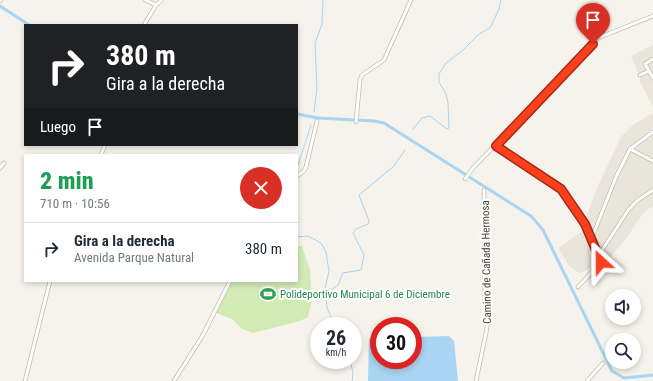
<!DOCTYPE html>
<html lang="es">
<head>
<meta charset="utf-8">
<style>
	body { margin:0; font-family:"Roboto Condensed",sans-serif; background:#f6f6f7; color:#1f2937; height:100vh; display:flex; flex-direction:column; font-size:15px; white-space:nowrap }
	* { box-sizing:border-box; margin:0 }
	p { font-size:13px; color:#747a83 }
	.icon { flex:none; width:22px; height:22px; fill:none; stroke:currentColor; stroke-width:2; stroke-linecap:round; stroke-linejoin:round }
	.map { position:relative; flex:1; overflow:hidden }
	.details { position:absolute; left:24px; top:154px; width:274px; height:128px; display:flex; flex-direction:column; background:#fff; border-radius:0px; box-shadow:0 2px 6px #0003 }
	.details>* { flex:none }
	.top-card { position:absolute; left:24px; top:24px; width:274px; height:122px; border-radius:0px; box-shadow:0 2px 6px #0003; background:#202124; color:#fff; overflow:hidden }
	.fabs { position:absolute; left:605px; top:289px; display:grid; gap:8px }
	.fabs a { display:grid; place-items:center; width:36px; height:36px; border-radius:50%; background:#fff; box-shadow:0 2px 6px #0003; font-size:20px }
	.speed { position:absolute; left:310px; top:317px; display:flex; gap:8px; font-size:20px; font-weight:700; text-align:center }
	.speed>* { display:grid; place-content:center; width:52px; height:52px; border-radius:50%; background:#fff; box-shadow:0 2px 6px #0003; line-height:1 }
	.speed small { font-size:10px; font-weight:400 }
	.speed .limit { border:6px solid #d22; background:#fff; color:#111 }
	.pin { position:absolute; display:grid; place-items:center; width:34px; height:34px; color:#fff; margin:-41px -17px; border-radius:50% 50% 50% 0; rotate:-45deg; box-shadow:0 0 4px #0007 }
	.pin .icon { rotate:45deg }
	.me { position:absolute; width:44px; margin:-22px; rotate:336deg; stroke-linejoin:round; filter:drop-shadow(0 0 3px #0008) }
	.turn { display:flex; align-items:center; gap:14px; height:84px; padding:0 16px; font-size:18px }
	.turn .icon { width:52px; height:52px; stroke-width:2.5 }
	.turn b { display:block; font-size:28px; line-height:34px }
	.then { display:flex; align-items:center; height:38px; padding:0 16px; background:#0003; gap:8px; font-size:15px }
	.round { display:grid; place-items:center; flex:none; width:42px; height:42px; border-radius:21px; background:#f6f6f7 }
	.headline { display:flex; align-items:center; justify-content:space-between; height:68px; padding:0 16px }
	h1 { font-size:24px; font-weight:800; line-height:30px; color:#1e9e55 }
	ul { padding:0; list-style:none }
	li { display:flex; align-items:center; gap:12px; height:52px; padding:0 16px; border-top:1px solid #e0e1e3 }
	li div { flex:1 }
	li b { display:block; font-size:15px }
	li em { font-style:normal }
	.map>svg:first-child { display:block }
	.residential { fill:#eae5da }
	.green { fill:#d2eab5 }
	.water { fill:#a9d4f2 }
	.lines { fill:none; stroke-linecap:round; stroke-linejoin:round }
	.stream { stroke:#a9d4f2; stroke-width:1 }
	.canal { stroke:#a9d4f2; stroke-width:3 }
	.minor-casing { stroke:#c2bbae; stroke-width:4.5 }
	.minor { stroke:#fff; stroke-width:3 }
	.route-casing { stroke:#a42913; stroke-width:10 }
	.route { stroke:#fc3f1d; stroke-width:7 }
	.labels { text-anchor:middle; stroke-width:4; stroke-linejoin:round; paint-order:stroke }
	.street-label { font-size:11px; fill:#4b4439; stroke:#fff }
	.leisure-label { font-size:11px; fill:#27864d; stroke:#fff; text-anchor:start }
</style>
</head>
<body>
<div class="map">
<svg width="653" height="381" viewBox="0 0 653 381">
	<rect width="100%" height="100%" fill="#f6f3ec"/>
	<g class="residential">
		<polygon points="653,45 653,107 639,79 640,78 631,56"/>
		<polygon points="653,113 653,206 644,212 625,240 606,262 580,273 577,272 570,267 558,248 584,230 586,218 597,188 621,137 633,125"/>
	</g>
	<polygon class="green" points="302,246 310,270 312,300 308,317 300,321 253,333 242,329 232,319 216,313 232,281 297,281 297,247"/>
	<polygon class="water" points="449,336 454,341 458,381 368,381 369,339 379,338 379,360 413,360 413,337"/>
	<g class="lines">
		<g class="stream">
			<polyline points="314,112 317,88 315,43 322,24 323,0"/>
			<polyline points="413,129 422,118 430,116 447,129 449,128 448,103 446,94 439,82 439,74 446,63 462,51 479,34 490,28 499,9 501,0"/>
			<polyline points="297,168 311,125"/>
			<polyline points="297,237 308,236 321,243 326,252 329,271 325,288 327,308 335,326"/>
			<polyline points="326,294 338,285 343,273 361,270 364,255 353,233 356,229 368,224 369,221 359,195 394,166 405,150"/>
			<polyline points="350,360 353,373 352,381"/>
		</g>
		<g class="canal">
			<polyline points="0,6 29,25"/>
			<polyline points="297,114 318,118 374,121 384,123 531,216 543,230 612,371 624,378 653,375"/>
		</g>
		<defs>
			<g id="minor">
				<polyline points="145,0 156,5"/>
				<polyline points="0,1 1,0"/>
				<polyline points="144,25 156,5 162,0"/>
				<polyline points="653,59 645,64 653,78"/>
				<polyline points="640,75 649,71"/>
				<polyline points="356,122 360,80 362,75 384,60 411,0"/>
				<polyline points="496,145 552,182 566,195 585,224 601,262 578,287"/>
				<polyline points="630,149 653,161"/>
				<polyline points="101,155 105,145"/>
				<polyline points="0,168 4,163"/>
				<polyline points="297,176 304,171 306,167 317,121"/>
				<polyline points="465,179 473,168 598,38 653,16"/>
				<polyline points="591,240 616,177 630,149 653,132"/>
				<polyline points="599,255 629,209 638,200 653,190"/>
				<polyline points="25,381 50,281"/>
				<polyline points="174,381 203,335 230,281"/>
				<polyline points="476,381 486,333 488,319 485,303 484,190"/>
				<polyline points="587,381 603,363"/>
			</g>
		</defs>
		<use href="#minor" class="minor-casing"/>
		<use href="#minor" class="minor"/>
	</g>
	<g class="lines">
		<defs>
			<polyline id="route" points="593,44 496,146 561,189 585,224 601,262"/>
		</defs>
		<use href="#route" class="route-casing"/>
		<use href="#route" class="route"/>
	</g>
	<defs>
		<symbol id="stadium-bare" viewBox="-9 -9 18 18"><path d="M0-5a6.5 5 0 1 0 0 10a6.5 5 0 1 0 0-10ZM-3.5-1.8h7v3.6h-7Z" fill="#2e9e5b" stroke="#fff" stroke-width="2.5" paint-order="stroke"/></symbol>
	</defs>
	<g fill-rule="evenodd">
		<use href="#stadium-bare" x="257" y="283" width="22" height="22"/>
	</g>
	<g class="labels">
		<g class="street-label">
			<text transform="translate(486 262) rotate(-91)" y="4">Camino de Cañada Hermosa</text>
		</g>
		<g class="leisure-label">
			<text x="280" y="298">Polideportivo Municipal 6 de Diciembre</text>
		</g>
	</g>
</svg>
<div class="fabs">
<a><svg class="icon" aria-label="sound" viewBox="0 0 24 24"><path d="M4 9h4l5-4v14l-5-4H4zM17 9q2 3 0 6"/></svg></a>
<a><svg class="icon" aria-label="search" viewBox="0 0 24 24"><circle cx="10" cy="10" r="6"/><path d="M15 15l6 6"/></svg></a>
</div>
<div class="speed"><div>26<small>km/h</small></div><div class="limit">30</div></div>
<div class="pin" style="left:593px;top:44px;background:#d93025"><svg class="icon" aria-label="arrive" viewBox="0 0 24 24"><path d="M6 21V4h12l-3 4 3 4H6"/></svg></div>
<svg class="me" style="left:601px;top:262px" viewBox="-20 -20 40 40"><path d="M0-17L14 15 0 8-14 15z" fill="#fc3f1d" stroke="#fff" stroke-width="4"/></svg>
<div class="top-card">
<div class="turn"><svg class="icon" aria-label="right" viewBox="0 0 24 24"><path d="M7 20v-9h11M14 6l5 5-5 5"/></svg><div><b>380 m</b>Gira a la derecha</div></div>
<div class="then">Luego<svg class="icon" aria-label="arrive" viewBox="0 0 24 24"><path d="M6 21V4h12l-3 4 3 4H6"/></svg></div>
</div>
<section class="details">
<div class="headline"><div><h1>2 min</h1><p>710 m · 10:56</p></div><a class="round" style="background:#d93025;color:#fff"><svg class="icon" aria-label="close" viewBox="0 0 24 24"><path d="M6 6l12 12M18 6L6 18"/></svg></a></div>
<ul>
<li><svg class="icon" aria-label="right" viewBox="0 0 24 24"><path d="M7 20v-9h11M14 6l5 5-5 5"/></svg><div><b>Gira a la derecha</b><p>Avenida Parque Natural</p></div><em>380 m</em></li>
</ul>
</section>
</div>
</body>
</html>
